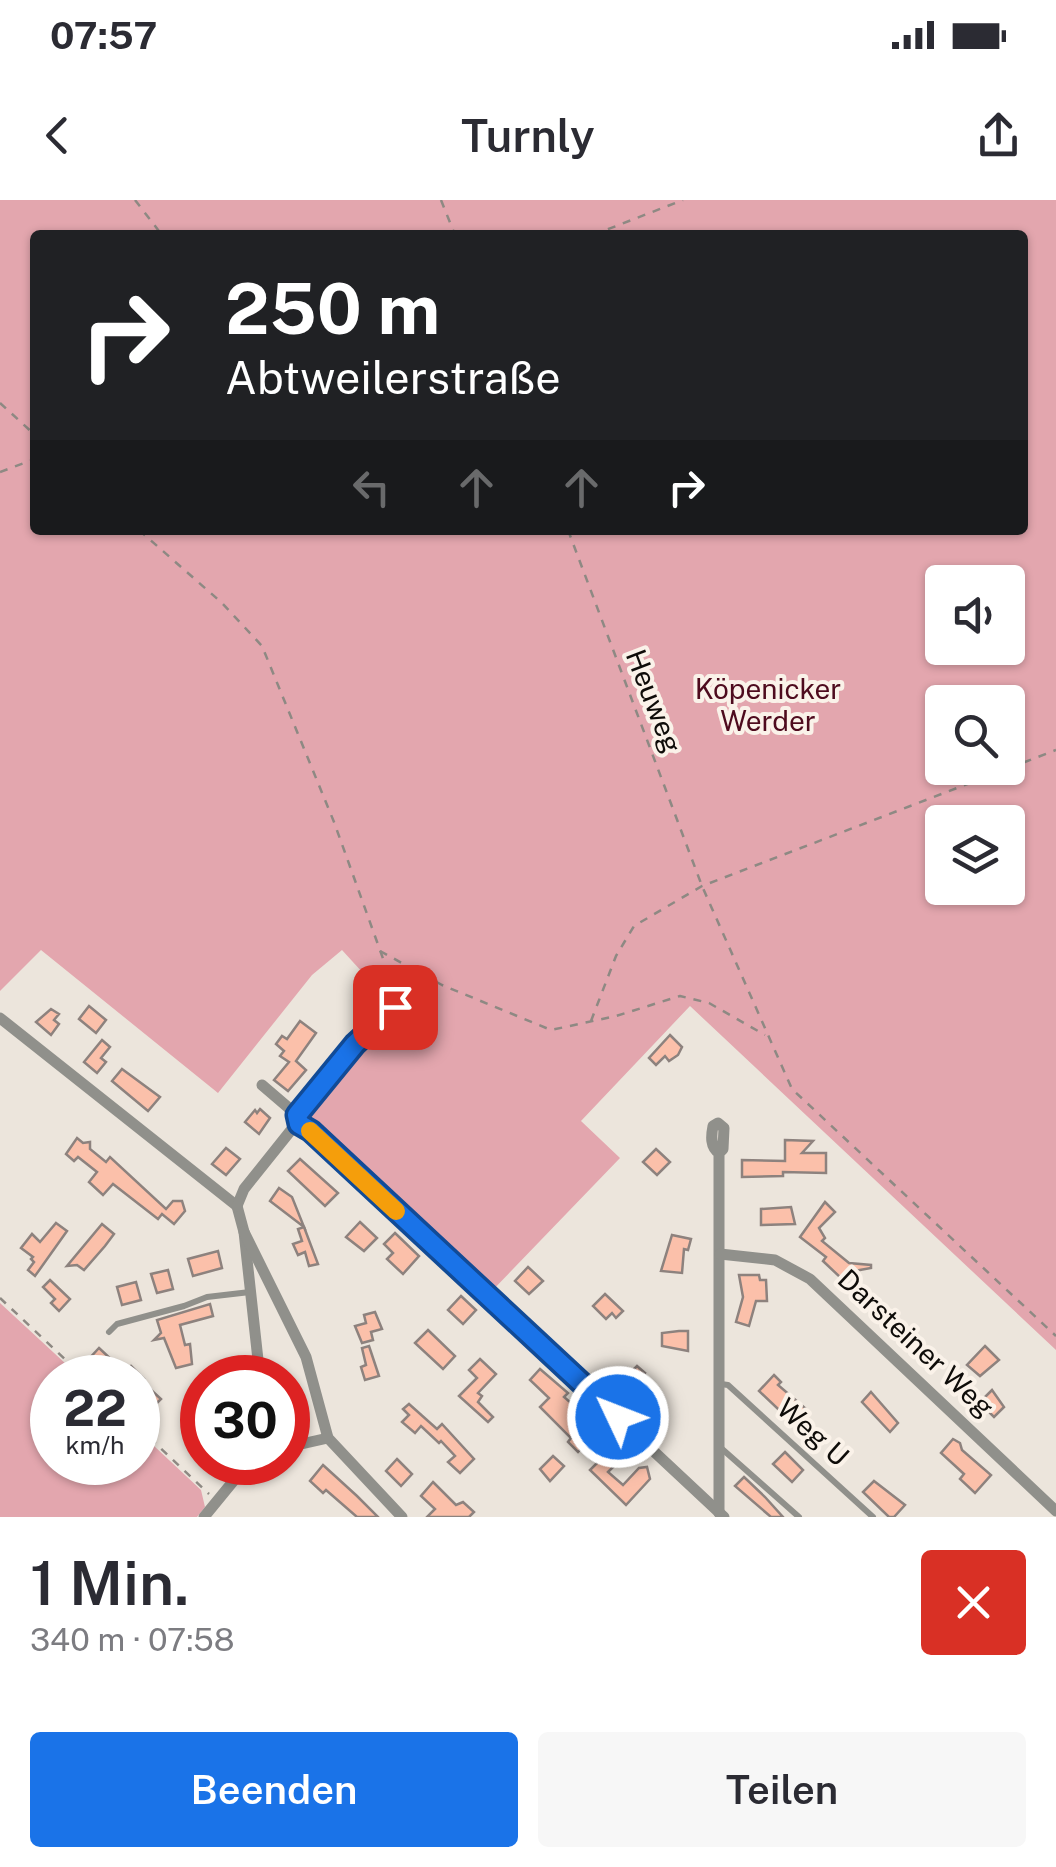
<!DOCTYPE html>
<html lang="de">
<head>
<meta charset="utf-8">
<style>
	body { margin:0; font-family:"Public Sans",sans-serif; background:#f7f7f7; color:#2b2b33; height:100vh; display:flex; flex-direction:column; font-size:38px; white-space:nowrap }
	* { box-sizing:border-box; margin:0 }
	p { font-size:32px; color:#7c7c81 }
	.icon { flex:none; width:55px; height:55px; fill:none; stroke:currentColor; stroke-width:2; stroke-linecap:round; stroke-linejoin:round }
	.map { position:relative; height:1317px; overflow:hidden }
	.sheet { display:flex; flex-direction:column; background:#fff; flex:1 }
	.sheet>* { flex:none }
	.guide { position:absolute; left:30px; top:30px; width:998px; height:305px; border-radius:10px; box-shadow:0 2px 8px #0004; background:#202124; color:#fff; overflow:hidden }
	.fabs { position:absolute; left:925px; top:365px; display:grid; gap:20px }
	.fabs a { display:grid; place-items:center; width:100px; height:100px; border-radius:10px; background:#fff; box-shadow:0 2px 8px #0004; font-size:50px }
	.speed { position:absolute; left:30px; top:1155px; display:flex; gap:20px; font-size:50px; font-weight:700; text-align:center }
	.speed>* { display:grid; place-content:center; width:130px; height:130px; border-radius:50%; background:#fff; box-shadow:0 2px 8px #0004; line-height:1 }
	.speed small { font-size:25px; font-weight:400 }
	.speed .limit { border:15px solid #d22; background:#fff; color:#111 }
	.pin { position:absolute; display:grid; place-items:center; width:85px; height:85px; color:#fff; margin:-42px; border-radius:20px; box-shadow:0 5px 15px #0006 }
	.me { position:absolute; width:110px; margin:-55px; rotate:313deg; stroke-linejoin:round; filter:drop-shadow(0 0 8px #0008) }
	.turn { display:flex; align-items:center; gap:35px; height:210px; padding:0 30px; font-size:45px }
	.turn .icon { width:130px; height:130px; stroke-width:2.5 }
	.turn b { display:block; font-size:70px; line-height:85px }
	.lanes { display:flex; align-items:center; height:95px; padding:0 30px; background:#0003; justify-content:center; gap:50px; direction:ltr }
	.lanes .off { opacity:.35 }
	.round { display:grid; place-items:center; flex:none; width:105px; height:105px; border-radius:10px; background:#f7f7f7 }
	.headline { display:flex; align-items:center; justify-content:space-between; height:170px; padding:0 30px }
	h1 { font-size:60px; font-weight:600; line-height:75px }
	.action { display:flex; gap:20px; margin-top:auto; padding:20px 30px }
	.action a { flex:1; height:115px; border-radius:10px; background:#1a73e8; color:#fff; font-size:40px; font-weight:600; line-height:115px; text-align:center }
	.action a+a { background:#f7f7f7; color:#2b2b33 }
	.status { display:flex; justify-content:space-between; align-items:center; height:70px; padding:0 50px; background:#fff; direction:ltr }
	.status svg { height:28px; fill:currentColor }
	header { display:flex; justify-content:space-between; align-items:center; height:130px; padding:0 30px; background:#fff; font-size:45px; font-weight:600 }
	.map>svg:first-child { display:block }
	.green { fill:#e3a6ae; fill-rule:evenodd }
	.building { fill:#fbc0aa; stroke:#8d827e; stroke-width:2.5 }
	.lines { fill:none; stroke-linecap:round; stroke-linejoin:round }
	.path { stroke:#8e8983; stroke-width:2.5; stroke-dasharray:8 8; stroke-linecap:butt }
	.lane { stroke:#90908b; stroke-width:6 }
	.street { stroke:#90908b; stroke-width:11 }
	.route-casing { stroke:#114b97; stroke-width:25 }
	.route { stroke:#1a73e8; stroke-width:18 }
	.slow { stroke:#f59e0b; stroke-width:18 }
	.labels { text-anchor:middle; stroke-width:8; stroke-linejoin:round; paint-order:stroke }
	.park-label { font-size:28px; fill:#4e0b1e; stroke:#faf2e9 }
	.street-label { font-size:28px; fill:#0e0c09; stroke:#faf2e9 }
</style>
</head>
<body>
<div class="status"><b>07:57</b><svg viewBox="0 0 49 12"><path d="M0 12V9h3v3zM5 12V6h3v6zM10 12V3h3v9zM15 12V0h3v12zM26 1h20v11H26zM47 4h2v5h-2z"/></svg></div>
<header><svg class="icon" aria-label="back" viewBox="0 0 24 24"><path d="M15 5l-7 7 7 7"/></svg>Turnly<svg class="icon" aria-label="share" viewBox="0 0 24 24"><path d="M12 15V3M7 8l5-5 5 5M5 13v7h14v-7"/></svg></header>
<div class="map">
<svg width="1056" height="1317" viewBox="0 0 1056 1317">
	<rect width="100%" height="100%" fill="#ece5dc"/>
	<g class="green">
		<path d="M0 0H1056V1150L690 806 581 921 620 958 487 1096 297 915 394 807 342 750 312 775 218 893 41 750 0 791ZM35 35H1022V330H35ZM942 382H1008V448H942ZM942 502H1008V568H942ZM942 622H1008V688H942Z"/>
		<polygon points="0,1103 80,1177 52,1178 52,1262 138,1262 138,1231 201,1290 205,1307 197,1317 0,1317"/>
	</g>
	<g class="building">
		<polygon points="89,806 106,820 96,833 79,819"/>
		<polygon points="51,809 59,814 54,820 59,824 51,835 36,822"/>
		<polygon points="300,821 316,833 296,861 306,870 288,891 274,880 289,862 280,856 284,851 276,844 282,836 287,839"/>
		<polygon points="670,835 682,847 678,855 669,861 665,856 656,865 649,858"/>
		<polygon points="102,840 110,847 101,858 106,862 97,873 84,862"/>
		<polygon points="122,869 160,897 148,911 112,881"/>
		<polygon points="260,909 270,918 259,934 245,922 255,910 257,913"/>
		<polygon points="77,938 83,943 90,942 90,949 106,962 110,957 166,1009 173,1001 182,1001 185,1011 174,1024 162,1014 158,1019 113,984 103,995 89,982 97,972 78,957 74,961 66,954"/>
		<polygon points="785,940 813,941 802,953 826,953 826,973 783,972 783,976 742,977 742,960 785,961"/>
		<polygon points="226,948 240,959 226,975 212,964"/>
		<polygon points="656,949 670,962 657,975 643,962"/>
		<polygon points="300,959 338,993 325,1006 288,971"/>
		<polygon points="279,988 292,997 304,1027 270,1001"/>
		<polygon points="825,1002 835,1012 819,1028 825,1038 822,1041 849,1063 871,1065 871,1068 849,1072 842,1079 823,1061 826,1057 800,1037"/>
		<polygon points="791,1007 795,1024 761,1025 761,1009"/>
		<polygon points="360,1022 377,1038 364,1051 346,1037"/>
		<polygon points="56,1023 67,1031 35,1076 28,1070 34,1062 31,1059 33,1057 21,1048 32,1034 40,1042"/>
		<polygon points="102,1024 114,1034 105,1046 84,1070 77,1065 67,1066"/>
		<polygon points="304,1027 318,1064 309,1066 305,1052 298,1055 293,1044 302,1041 298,1029"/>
		<polygon points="395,1033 419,1056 403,1074 387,1059 393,1053 384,1044"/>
		<polygon points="672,1035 691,1039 688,1050 684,1049 682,1073 661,1071"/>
		<polygon points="218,1051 222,1068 193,1076 188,1059"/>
		<polygon points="528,1067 543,1081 529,1094 515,1081"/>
		<polygon points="168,1070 173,1089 157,1093 151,1074"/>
		<polygon points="739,1075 759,1075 760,1080 766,1080 767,1101 756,1101 749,1126 736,1122 743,1097"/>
		<polygon points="50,1080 70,1099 59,1111 51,1103 55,1099 43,1087"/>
		<polygon points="136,1082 141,1100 122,1105 117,1087"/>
		<polygon points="605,1094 623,1111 616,1118 612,1113 606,1119 593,1106"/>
		<polygon points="461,1096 476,1110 463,1124 448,1110"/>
		<polygon points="210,1104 213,1116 180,1125 185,1145 190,1144 192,1164 176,1168 164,1138 154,1140 161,1133 157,1120"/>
		<polygon points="375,1112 382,1129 371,1132 373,1140 362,1143 355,1126 366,1123 364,1115"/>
		<polygon points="428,1130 455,1156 443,1169 415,1143"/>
		<polygon points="679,1131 688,1131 688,1151 662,1146 662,1133"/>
		<polygon points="369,1146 379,1176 365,1180 361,1167 366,1165 362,1148"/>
		<polygon points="985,1146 999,1160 980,1176 967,1165"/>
		<polygon points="99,1148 113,1161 101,1174 87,1161"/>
		<polygon points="480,1159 496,1174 478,1193 482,1196 478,1202 493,1217 488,1222 459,1196 477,1178 469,1170"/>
		<polygon points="131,1166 143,1178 138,1178 161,1199 149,1211 138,1200 138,1178 121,1178"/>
		<polygon points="637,1166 645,1173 640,1179 646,1186 637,1196 622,1181"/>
		<polygon points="540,1169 568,1193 564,1197 578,1209 575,1212 591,1225 596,1225 597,1232 578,1252 568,1242 571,1238 540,1207 549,1198 530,1180"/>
		<polygon points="774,1175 781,1182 778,1185 806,1209 795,1225 759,1191"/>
		<polygon points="992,1190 1004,1207 994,1217 986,1209 978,1216 972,1210"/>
		<polygon points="871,1192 898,1223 890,1232 862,1202"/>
		<polygon points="409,1204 437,1229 442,1224 474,1259 460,1273 448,1262 455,1256 441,1241 439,1243 421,1226 415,1233 402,1222 409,1215 403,1209"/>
		<polygon points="953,1239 960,1243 962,1250 991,1275 975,1293 960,1279 964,1274 941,1253"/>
		<polygon points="785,1252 803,1270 792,1282 773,1264"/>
		<polygon points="605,1255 616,1264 608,1272 623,1285 639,1268 647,1267 650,1279 626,1305 590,1270"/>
		<polygon points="553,1256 564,1266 550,1281 540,1269"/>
		<polygon points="397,1259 412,1274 401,1286 386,1271"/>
		<polygon points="323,1265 357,1296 378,1317 357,1317 326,1290 323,1293 310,1281"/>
		<polygon points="744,1277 765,1297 783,1317 771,1317 735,1286"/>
		<polygon points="874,1281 905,1305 894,1317 889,1317 863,1292"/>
		<polygon points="433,1282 456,1305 463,1302 474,1312 469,1317 427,1317 435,1309 421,1296"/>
	</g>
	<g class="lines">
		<g class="path">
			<polyline points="135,0 162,35"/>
			<polyline points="441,0 455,35"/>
			<polyline points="593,35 683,0"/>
			<polyline points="0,203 35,235"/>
			<polyline points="0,272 35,259"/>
			<polyline points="139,330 222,403 262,446 334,622 390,778 393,796"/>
			<polyline points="568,330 702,686 792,889 1056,1136"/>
			<polyline points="380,751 442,785 551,830 616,816 680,796 709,803 765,835"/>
			<polyline points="591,821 616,756 634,726 702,686 1056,550"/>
			<polyline points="0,1098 85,1178"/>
			<polyline points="138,1227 209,1294"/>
		</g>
		<g class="lane">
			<polyline points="109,1132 117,1124 184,1106 207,1097 250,1092"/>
			<polyline points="721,1184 728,1185 873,1317"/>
			<polyline points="721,1248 799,1317"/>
		</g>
		<g class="street">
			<polyline points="0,818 237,1006"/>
			<polyline points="262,885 297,915 299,924 311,931 724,1317"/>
			<polyline points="297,915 355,844 395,807"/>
			<path d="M719 953C710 947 711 936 713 926L718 923 724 928 723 949 719 953V1313"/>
			<polyline points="237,1006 244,1032 260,1178"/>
			<polyline points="237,1006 244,989 292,929 299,924"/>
			<polyline points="244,1032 306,1157 328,1238 402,1317"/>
			<polyline points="720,1054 775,1060 810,1079 1056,1311"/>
			<polyline points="288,1247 328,1238"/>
			<polyline points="204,1317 249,1262"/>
		</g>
	</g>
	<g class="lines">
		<defs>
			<polyline id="route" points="395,807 355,844 297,915 299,924 311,931 618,1217"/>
		</defs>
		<use href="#route" class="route-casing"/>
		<use href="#route" class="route"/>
		<polyline class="slow" points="310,931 396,1011"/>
	</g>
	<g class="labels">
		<g class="park-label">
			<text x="768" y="499">Köpenicker<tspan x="768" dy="32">Werder</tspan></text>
		</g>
		<g class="street-label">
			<text transform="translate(654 501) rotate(69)" y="10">Heuweg</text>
			<text transform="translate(916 1143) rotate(43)" y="10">Darsteiner Weg</text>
			<text transform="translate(813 1232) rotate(42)" y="10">Weg U</text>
		</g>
	</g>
</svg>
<div class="fabs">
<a><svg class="icon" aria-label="sound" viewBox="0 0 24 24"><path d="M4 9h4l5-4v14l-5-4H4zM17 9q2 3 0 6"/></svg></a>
<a><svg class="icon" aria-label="search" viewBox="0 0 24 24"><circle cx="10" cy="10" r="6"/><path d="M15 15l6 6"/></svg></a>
<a><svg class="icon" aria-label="layers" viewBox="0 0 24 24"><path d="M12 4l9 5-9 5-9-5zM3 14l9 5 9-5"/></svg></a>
</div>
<div class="speed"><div>22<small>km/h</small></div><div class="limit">30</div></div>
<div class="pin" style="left:395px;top:807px;background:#d93025"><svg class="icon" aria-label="arrive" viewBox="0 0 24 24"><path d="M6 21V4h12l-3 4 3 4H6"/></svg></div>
<svg class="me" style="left:618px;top:1217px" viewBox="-20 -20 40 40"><circle r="17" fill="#1a73e8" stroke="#fff" stroke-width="3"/><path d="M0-11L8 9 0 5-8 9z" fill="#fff"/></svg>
<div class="guide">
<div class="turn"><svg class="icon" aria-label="right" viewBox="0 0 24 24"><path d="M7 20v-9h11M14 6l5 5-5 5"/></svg><div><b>250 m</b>Abtweilerstraße</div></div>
<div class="lanes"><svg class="icon off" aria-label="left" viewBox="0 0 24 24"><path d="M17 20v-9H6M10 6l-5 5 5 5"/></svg><svg class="icon off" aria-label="ahead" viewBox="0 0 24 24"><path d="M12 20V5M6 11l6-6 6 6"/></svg><svg class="icon off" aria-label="ahead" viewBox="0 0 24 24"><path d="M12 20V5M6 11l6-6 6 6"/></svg><svg class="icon" aria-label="right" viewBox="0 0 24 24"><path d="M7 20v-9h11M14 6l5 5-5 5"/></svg></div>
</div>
</div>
<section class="sheet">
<div class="headline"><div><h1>1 Min.</h1><p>340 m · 07:58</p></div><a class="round" style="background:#d93025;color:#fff"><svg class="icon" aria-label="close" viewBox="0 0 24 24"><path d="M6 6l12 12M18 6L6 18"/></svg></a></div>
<div class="action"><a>Beenden</a><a>Teilen</a></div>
</section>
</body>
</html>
